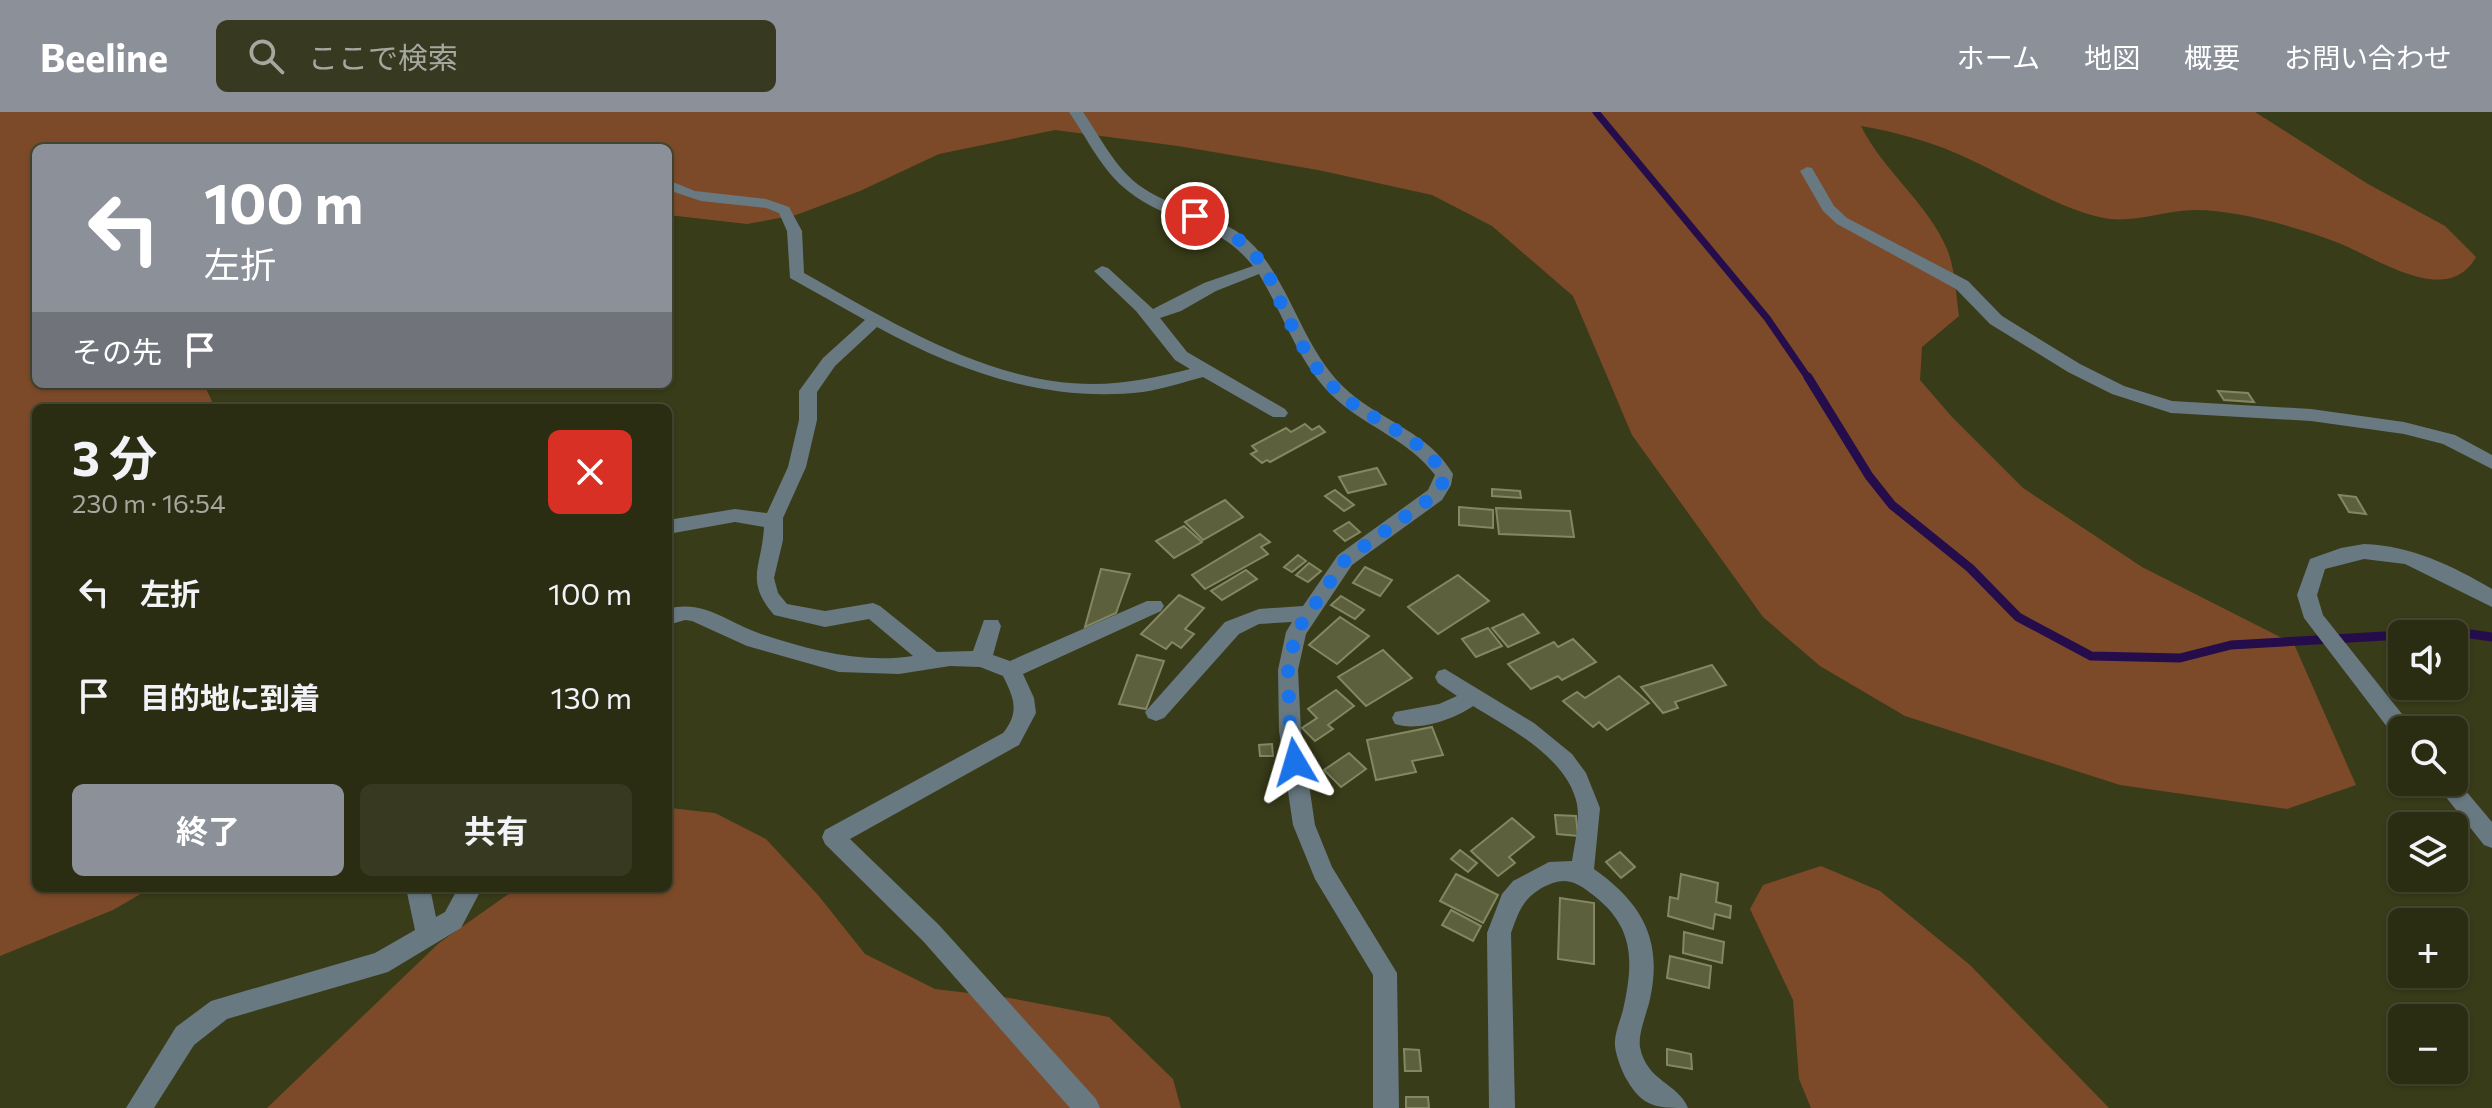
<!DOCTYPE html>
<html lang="ja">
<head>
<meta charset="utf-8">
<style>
	body { margin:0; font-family:Commissioner,"Noto Sans JP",sans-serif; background:#373921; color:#f1f3f6; height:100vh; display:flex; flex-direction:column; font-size:30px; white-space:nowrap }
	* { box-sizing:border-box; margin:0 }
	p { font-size:26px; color:#a6a8a0 }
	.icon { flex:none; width:44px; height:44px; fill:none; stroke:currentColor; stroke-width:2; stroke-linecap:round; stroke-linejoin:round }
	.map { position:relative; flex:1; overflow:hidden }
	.drawer { position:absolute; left:32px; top:292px; width:640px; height:488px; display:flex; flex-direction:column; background:#2b2d13; border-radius:12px; box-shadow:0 2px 6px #0004,0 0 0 2px #474933 }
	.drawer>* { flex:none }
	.hud { position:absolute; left:32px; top:32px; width:640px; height:244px; border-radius:12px; box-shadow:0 2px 6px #0004,0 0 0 2px #474933; background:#8c9099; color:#fff; overflow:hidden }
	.controls { position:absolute; left:2388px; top:508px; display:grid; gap:16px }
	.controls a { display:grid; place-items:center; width:80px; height:80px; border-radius:12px; background:#2b2d13; box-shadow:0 2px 6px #0004,0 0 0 2px #474933; font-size:40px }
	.pin { position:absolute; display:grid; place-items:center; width:68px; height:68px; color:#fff; margin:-34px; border:4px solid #fff; border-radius:50%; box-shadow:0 2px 8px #0007 }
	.me { position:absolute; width:88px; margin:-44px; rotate:353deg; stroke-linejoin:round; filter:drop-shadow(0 0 6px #0008) }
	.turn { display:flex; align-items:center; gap:28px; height:168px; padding:0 40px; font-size:36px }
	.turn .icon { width:104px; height:104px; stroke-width:2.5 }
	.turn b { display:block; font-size:56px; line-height:68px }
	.then { display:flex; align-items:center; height:76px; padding:0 40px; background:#0003; gap:16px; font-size:30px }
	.round { display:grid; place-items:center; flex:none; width:84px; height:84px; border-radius:12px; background:#373921 }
	.overview { display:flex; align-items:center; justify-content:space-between; height:136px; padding:0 40px }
	h1 { font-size:48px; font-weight:700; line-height:60px }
	.action { display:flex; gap:16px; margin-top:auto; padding:16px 40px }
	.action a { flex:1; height:92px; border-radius:12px; background:#8c9099; color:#fff; font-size:32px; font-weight:700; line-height:92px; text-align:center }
	.action a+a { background:#373921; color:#f1f3f6 }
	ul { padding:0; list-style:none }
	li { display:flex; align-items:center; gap:24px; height:104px; padding:0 40px }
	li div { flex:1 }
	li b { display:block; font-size:30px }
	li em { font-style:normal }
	header { display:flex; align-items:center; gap:48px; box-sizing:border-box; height:112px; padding:0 40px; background:#8c9099; color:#fff }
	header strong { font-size:38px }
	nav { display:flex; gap:44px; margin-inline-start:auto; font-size:28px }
	.search { width:560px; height:72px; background:#373921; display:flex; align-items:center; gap:20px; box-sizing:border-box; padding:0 28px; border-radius:12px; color:#a6a8a0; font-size:30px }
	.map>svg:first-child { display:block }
	.green { fill:#7c4a28 }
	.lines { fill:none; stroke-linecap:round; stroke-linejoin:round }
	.stream-far1 { stroke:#250d4c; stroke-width:7 }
	.stream { stroke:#250d4c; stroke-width:9 }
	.building { fill:#5c603c; stroke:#838863; stroke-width:2 }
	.minor { fill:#697982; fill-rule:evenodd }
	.route { stroke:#1a73e8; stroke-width:14; stroke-dasharray:0 25.2 }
</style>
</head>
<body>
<header>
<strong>Beeline</strong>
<div class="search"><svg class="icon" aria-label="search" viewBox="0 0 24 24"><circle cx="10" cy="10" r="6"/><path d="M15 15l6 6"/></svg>ここで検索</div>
<nav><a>ホーム</a><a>地図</a><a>概要</a><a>お問い合わせ</a></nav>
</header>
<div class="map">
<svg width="2492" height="996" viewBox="0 0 2492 996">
	<rect width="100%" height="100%" fill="#393c19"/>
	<g class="green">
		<path d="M0 0H2255L2368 72 2445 114 2476 145C2447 197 2376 145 2336 130 2296 115 2238 98 2195 98 2167 98 2138 110 2110 107 2069 102 2010 66 1971 48 1939 32 1897 20 1861 14 1883 59 1927 90 1947 137 1955 156 1956 183 1959 204L1922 235 1920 268 1952 305 2023 376 2142 455 2294 532 2356 673 2287 697 2120 673 1905 604 1820 554 1763 505 1632 323 1573 184 1492 114 1432 83 1318 58 1178 34 1055 18 939 42 860 79 796 103 747 112 668 103V36H36V272H204L215 296H36V776H151L113 798 0 844Z"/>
		<polygon points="670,696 715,701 766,727 818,783 865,842 935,877 1010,886 1109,905 1173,967 1181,996 267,996 439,831 517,776 668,776"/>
		<polygon points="1821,754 1880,779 1970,853 2109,996 1811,996 1799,967 1793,888 1750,797 1763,773"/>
	</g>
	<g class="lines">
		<polyline class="stream-far1" points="1596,0 1767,206 1809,267"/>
		<g class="stream">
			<polyline points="1808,265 1869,364 1892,393 1970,456 2018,505 2091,544 2180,546 2231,533 2402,523"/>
			<polyline points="2419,522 2442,518 2492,525"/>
		</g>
	</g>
	<g class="building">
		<polygon points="2218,279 2248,281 2254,290 2224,288"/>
		<polygon points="1305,312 1312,318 1319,314 1325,320 1270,350 1267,348 1262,351 1251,342 1257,339 1252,334 1286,316 1291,320"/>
		<polygon points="1377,356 1386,372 1348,381 1339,365"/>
		<polygon points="1492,377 1520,379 1521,386 1492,384"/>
		<polygon points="1335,378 1354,393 1344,399 1325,384"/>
		<polygon points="2339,383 2356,385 2366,402 2349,400"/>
		<polygon points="1225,388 1243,405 1203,428 1185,410"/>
		<polygon points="1459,395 1493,398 1493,416 1459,413"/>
		<polygon points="1496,396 1570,399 1574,425 1499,422"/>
		<polygon points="1349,410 1360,420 1345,429 1334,419"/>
		<polygon points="1184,414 1202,430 1174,446 1156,429"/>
		<polygon points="1260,422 1270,430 1261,435 1268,442 1205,477 1192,463"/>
		<polygon points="1298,443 1306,449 1292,460 1284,455"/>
		<polygon points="1309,451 1321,459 1308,470 1296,463"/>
		<polygon points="1365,455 1392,468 1380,484 1353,471"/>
		<polygon points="1101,457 1130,462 1116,501 1085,515"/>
		<polygon points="1246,458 1257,467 1222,488 1211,479"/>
		<polygon points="1458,463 1489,489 1438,522 1408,495"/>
		<polygon points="1179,483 1204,496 1185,517 1194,522 1181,536 1172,530 1166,537 1141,522"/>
		<polygon points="1341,484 1364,498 1355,507 1331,493"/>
		<polygon points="1523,502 1539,521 1508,535 1492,516"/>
		<polygon points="1340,505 1369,524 1337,552 1309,533"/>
		<polygon points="1488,516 1502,534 1476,545 1462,527"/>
		<polygon points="1573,527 1596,550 1562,568 1558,564 1531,577 1508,552 1554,530 1558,535"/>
		<polygon points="1383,538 1412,566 1366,594 1338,565"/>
		<polygon points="1137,543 1164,549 1146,597 1119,592"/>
		<polygon points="1712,553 1726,573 1675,590 1678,596 1663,601 1641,575"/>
		<polygon points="1619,564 1649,591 1607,618 1599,610 1593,615 1563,589 1577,580 1585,586"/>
		<polygon points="1336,578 1354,594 1328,613 1333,617 1315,629 1302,616 1317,606 1308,597"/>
		<polygon points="1432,615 1443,643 1412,649 1416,660 1376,668 1367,628"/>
		<polygon points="1272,632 1273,644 1260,644 1259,633"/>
		<polygon points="1349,641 1366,657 1341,675 1324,658"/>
		<polygon points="1555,703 1576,704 1578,724 1557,722"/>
		<polygon points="1512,706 1534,725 1509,745 1515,751 1498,764 1471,739"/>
		<polygon points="1460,738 1477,751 1468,760 1451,747"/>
		<polygon points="1620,740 1635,755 1621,766 1606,750"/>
		<polygon points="1456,762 1498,783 1483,811 1440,789"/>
		<polygon points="1681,762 1718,771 1716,790 1731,794 1730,806 1715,802 1713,817 1668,804 1670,785 1678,787"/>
		<polygon points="1560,786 1594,791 1594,852 1558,847"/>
		<polygon points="1451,798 1481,814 1473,829 1442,813"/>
		<polygon points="1684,820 1724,830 1722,851 1683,841"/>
		<polygon points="1670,844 1711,854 1709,876 1667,866"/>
		<polygon points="1404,937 1419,938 1421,959 1405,959"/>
		<polygon points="1667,937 1691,942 1692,957 1667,953"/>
		<polygon points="1406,985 1428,985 1429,996 1406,996"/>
	</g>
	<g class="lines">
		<g class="minor">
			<path d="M1069 0H1083C1101 26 1116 58 1143 76 1178 100 1225 102 1255 135 1293 177 1304 241 1349 280 1384 310 1429 321 1453 362L1451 373 1442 388 1352 453 1306 522 1298 558 1301 619 1315 713 1332 755 1397 861 1399 996H1373V863L1315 767 1293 713 1279 619 1278 558 1286 520 1292 510 1259 512 1239 522 1164 606 1156 609 1148 606 1145 600 1225 510 1259 497 1303 494 1338 443 1428 378 1435 363C1409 328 1368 316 1337 288 1299 254 1285 205 1259 162L1216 179 1181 199 1160 206 1187 240 1285 297 1288 301 1285 305H1273L1203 265C1184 270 1163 277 1143 280 1049 291 959 260 877 215L835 254 817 280V308L806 355 783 406V428L774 466 778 481 787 492 825 499 873 491 880 494 937 540 973 539 984 508H998L1001 514 993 543 1010 549 1147 489H1161L1164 494 1161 499 1023 562 1034 586 1036 601 1019 633 850 727 939 813 1096 987 1100 996H1070L923 829 825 732 822 725 825 718 1003 621C1020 600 1014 586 1003 564L980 555 950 554 899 562 839 560 747 534 692 509 685 508 668 513V497C704 487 728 511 761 522 809 538 862 552 913 544L869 507 825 515 774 503C744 468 762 455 764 415L735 410 668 422V408L735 397 767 401 788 355 799 308V279L823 246 865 208 790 166 787 119 779 101 766 96 701 89 668 78V68L695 79 766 87 789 95 802 119 804 161C892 210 989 272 1093 272 1127 272 1158 265 1190 257L1175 248 1136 199 1094 159 1102 154 1108 156 1153 197 1204 171 1253 154C1215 106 1170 113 1128 79 1102 59 1087 26 1069 0Z"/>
			<polygon points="585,31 593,36 578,36"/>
			<polygon points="1807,55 1812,56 1834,94 1847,106 1968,169 2002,204 2080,252 2124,274 2172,289 2311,297 2404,310 2455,323 2492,343 2492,357 2443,332 2404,322 2311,309 2171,301 2112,282 2068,260 1990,212 1956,177 1837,112 1823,99 1800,59"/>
			<path d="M2364 432C2412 434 2451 453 2492 477V495L2405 452 2364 447 2325 457 2317 483 2323 503 2410 612 2413 618H2402V627L2394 624 2304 506 2297 483 2310 447 2341 436Z"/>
			<path d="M1445 557 1534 611 1572 642 1586 661 1600 696 1594 757C1642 791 1663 828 1650 887 1647 901 1638 921 1640 935 1646 969 1678 971 1688 996 1658 996 1643 996 1627 968 1622 960 1616 944 1615 934 1614 923 1620 909 1623 898 1634 848 1635 813 1589 780 1571 766 1560 766 1540 777 1522 788 1518 802 1511 821L1515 996H1489L1487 821 1502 782 1513 769 1549 750 1572 749C1575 730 1580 710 1577 692 1567 645 1510 617 1473 594 1455 607 1418 620 1395 612L1392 606 1395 600 1439 592 1457 584 1438 571 1435 565 1438 559Z"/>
			<polygon points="2454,665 2492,710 2492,736 2484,733 2434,670 2454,670"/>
			<polygon points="406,776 430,776 436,805 445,800 458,776 482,776 461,816 388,860 227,907 194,933 154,996 126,996 176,915 211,889 375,841 415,818"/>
		</g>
	</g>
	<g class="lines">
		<path class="route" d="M1195 104C1223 115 1246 129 1263 154 1270 164 1274 177 1279 187 1296 223 1312 258 1343 284 1377 313 1419 322 1444 362L1442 373 1435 383 1345 448 1296 520 1288 558 1290 619 1295 650"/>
	</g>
</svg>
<div class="controls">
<a><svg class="icon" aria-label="sound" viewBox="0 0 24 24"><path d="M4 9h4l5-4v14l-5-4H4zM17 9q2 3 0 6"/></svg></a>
<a><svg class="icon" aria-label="search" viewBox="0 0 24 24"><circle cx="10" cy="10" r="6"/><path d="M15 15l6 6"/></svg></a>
<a><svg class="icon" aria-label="layers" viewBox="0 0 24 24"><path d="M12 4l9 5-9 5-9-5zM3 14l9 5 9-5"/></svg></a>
<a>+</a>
<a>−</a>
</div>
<div class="pin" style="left:1195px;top:104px;background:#d93025"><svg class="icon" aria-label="arrive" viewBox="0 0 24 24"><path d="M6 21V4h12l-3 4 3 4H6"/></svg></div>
<svg class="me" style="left:1295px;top:650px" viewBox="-20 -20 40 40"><path d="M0-17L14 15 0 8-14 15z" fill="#1a73e8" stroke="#fff" stroke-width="4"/></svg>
<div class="hud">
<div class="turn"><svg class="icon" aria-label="left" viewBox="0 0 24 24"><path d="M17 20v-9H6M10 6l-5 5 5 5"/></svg><div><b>100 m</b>左折</div></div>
<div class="then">その先<svg class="icon" aria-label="arrive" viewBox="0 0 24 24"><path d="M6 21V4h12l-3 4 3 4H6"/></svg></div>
</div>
<section class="drawer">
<div class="overview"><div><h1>3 分</h1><p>230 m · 16:54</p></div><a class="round" style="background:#d93025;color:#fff"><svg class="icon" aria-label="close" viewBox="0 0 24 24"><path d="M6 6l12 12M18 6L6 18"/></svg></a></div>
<ul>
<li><svg class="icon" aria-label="left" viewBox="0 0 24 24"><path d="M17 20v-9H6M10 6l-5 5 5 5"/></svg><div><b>左折</b></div><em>100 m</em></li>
<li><svg class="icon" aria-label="arrive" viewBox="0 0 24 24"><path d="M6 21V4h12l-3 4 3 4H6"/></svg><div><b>目的地に到着</b></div><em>130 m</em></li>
</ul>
<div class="action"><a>終了</a><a>共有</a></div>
</section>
</div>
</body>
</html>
